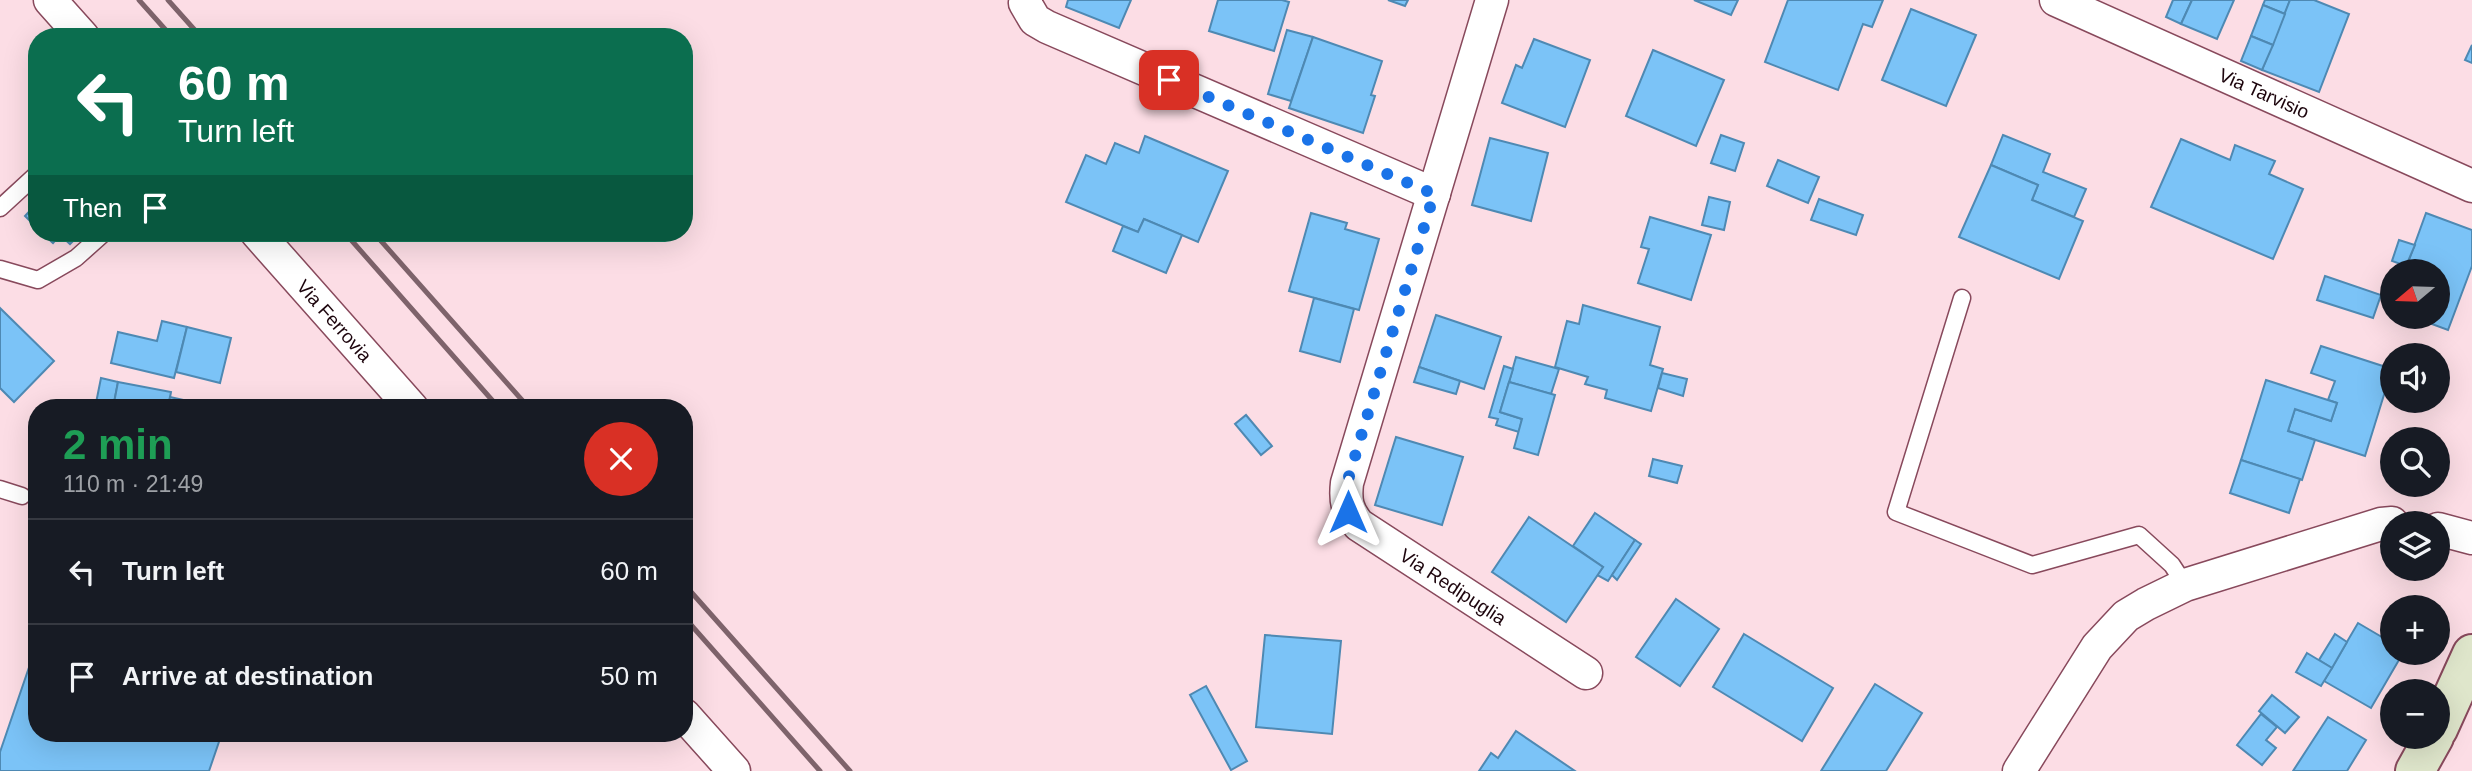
<!DOCTYPE html>
<html lang="en">
<head>
<meta charset="utf-8">
<style>
	body { margin:0; font-family:Arial,sans-serif; background:#242831; color:#f1f3f6; height:100vh; display:flex; flex-direction:column; font-size:26px; white-space:nowrap }
	* { box-sizing:border-box; margin:0 }
	p { font-size:23px; color:#9ea1a6 }
	.icon { flex:none; width:38px; height:38px; fill:none; stroke:currentColor; stroke-width:2; stroke-linecap:round; stroke-linejoin:round }
	.map { position:relative; flex:1; overflow:hidden }
	.sheet { position:absolute; left:28px; top:399px; width:665px; height:343px; display:flex; flex-direction:column; background:#171b24; border-radius:28px; box-shadow:0 7px 28px #0002 }
	.sheet>* { flex:none }
	.guide { position:absolute; left:28px; top:28px; width:665px; height:214px; border-radius:28px; box-shadow:0 7px 28px #0002; background:#0b6e4f; color:#fff; overflow:hidden }
	.needle { width:46px; rotate:251deg }
	.buttons { position:absolute; left:2380px; top:259px; display:grid; gap:14px }
	.buttons a { display:grid; place-items:center; width:70px; height:70px; border-radius:50%; background:#171b24; box-shadow:0 7px 28px #0002; font-size:35px }
	.pin { position:absolute; display:grid; place-items:center; width:60px; height:60px; color:#fff; margin:-30px; border-radius:14px; box-shadow:0 4px 10px #0006 }
	.me { position:absolute; width:77px; margin:-38px; rotate:0deg; stroke-linejoin:round; filter:drop-shadow(0 0 5px #0008) }
	.turn { display:flex; align-items:center; gap:24px; height:147px; padding:0 35px; font-size:32px }
	.turn .icon { width:91px; height:91px; stroke-width:2.5 }
	.turn b { display:block; font-size:49px; line-height:60px }
	.then { display:flex; align-items:center; height:66px; padding:0 35px; background:#0003; gap:14px; font-size:26px }
	.round { display:grid; place-items:center; flex:none; width:74px; height:74px; border-radius:37px; background:#242831 }
	.headline { display:flex; align-items:center; justify-content:space-between; height:119px; padding:0 35px }
	h1 { font-size:42px; font-weight:600; line-height:52px; color:#1e9e55 }
	ul { padding:0; list-style:none }
	li { display:flex; align-items:center; gap:21px; height:105px; padding:0 35px; border-top:2px solid #363941 }
	li div { flex:1 }
	li b { display:block; font-size:26px }
	li em { font-style:normal }
	.map>svg:first-child { display:block }
	.building { fill:#7bc3f7; stroke:#4e89b3; stroke-width:2 }
	.lines { fill:none; stroke-linecap:round; stroke-linejoin:round }
	.lane-casing { stroke:#88495c; stroke-width:19 }
	.street-casing { stroke:#88495c; stroke-width:35 }
	.secondary-casing { stroke:#88495c; stroke-width:42 }
	.lane { stroke:#fff; stroke-width:16 }
	.street { stroke:#fff; stroke-width:32 }
	.secondary { stroke:#dfe6cb; stroke-width:38 }
	.rail { stroke:#7e636b; stroke-width:5 }
	.route { stroke:#1a73e8; stroke-width:12; stroke-dasharray:0 21.6 }
	.labels { text-anchor:middle; stroke-width:6; stroke-linejoin:round; paint-order:stroke }
	.street-label { font-size:19px; fill:#1d050d; stroke:#ffeff3 }
</style>
</head>
<body>
<div class="map">
<svg width="2472" height="771" viewBox="0 0 2472 771">
	<rect width="100%" height="100%" fill="#fcdde5"/>
	<g class="building">
		<polygon points="1068,0 1131,0 1119,28 1066,7"/>
		<polygon points="1218,0 1282,0 1289,2 1274,51 1209,31"/>
		<polygon points="1388,0 1408,0 1405,6"/>
		<polygon points="1694,0 1738,0 1731,15"/>
		<polygon points="1788,0 1883,0 1872,27 1863,24 1838,90 1765,62"/>
		<polygon points="2173,0 2192,0 2181,24 2166,17"/>
		<polygon points="2192,0 2234,0 2217,39 2181,24"/>
		<polygon points="2265,0 2290,0 2285,14 2263,5"/>
		<polygon points="2290,0 2314,0 2349,14 2319,92 2262,70"/>
		<polygon points="2263,5 2285,14 2273,45 2251,36"/>
		<polygon points="1911,9 1976,35 1946,106 1882,80"/>
		<polygon points="1287,30 1313,37 1291,101 1268,94"/>
		<polygon points="2251,36 2273,45 2262,70 2241,61"/>
		<polygon points="1313,37 1382,61 1371,95 1375,96 1363,133 1289,108"/>
		<polygon points="1534,39 1590,60 1565,127 1502,103 1516,65 1522,68"/>
		<polygon points="2472,45 2472,63 2465,60"/>
		<polygon points="1653,50 1724,80 1696,146 1626,116"/>
		<polygon points="1721,135 1744,143 1735,171 1711,163"/>
		<polygon points="2003,135 2050,154 2043,172 2086,189 2074,217 2032,200 2038,185 1991,165"/>
		<polygon points="1145,136 1228,171 1198,242 1144,219 1138,232 1066,202 1086,155 1106,164 1115,143 1139,153"/>
		<polygon points="1490,138 1548,153 1531,221 1472,205"/>
		<polygon points="2181,139 2230,160 2235,145 2275,161 2269,174 2303,189 2273,259 2151,207"/>
		<polygon points="1778,160 1819,177 1808,203 1767,186"/>
		<polygon points="1991,165 2038,185 2032,200 2083,221 2059,279 1959,237"/>
		<polygon points="1709,197 1730,202 1724,230 1702,225"/>
		<polygon points="1819,199 1863,215 1856,235 1811,220"/>
		<polygon points="37,203 37,228 25,216"/>
		<polygon points="1311,213 1347,223 1345,229 1379,239 1359,310 1289,291"/>
		<polygon points="2426,213 2472,230 2472,266 2448,330 2413,317 2438,317 2438,271 2405,271"/>
		<polygon points="1650,217 1711,235 1691,300 1638,283 1649,249 1641,247"/>
		<polygon points="1144,219 1182,235 1166,273 1113,251 1123,226 1138,232"/>
		<polygon points="42,233 62,233 53,243"/>
		<polygon points="62,233 81,233 70,244 60,235"/>
		<polygon points="2399,240 2415,245 2406,266 2392,261"/>
		<polygon points="2325,276 2381,295 2373,318 2317,300"/>
		<polygon points="1314,298 1354,309 1340,362 1300,351"/>
		<polygon points="1583,305 1660,327 1650,365 1663,369 1651,411 1605,398 1607,390 1585,384 1588,377 1555,367 1567,321 1579,324"/>
		<polygon points="0,308 54,361 14,402 0,388"/>
		<polygon points="1436,315 1501,337 1484,389 1419,367"/>
		<polygon points="162,321 187,327 174,378 111,363 118,332 157,341"/>
		<polygon points="187,327 231,338 220,383 176,372"/>
		<polygon points="2321,346 2392,369 2365,456 2288,431 2295,409 2331,421 2337,403 2328,400 2335,381 2311,373"/>
		<polygon points="1516,357 1559,369 1551,394 1509,382"/>
		<polygon points="1504,366 1513,369 1500,412 1522,419 1519,432 1496,425 1498,419 1489,417"/>
		<polygon points="1419,367 1460,381 1456,394 1414,382"/>
		<polygon points="1662,373 1687,379 1683,396 1658,388"/>
		<polygon points="101,378 118,382 113,408 95,408"/>
		<polygon points="2266,380 2337,403 2331,421 2295,409 2288,431 2315,440 2302,480 2241,460"/>
		<polygon points="118,382 171,392 168,408 113,408"/>
		<polygon points="1509,382 1555,395 1538,455 1514,448 1522,419 1500,412"/>
		<polygon points="170,397 215,407 214,408 168,408"/>
		<polygon points="1246,415 1272,446 1261,455 1235,424"/>
		<polygon points="1396,437 1463,457 1442,525 1375,505"/>
		<polygon points="1653,459 1682,466 1677,483 1649,476"/>
		<polygon points="2241,460 2300,479 2289,513 2230,493"/>
		<polygon points="1595,513 1635,540 1608,581 1597,575 1603,567 1573,546"/>
		<polygon points="1529,517 1603,567 1566,622 1492,572"/>
		<polygon points="1635,540 1641,544 1617,580 1612,575"/>
		<polygon points="1676,599 1719,629 1680,686 1636,657"/>
		<polygon points="2358,623 2392,643 2392,653 2403,653 2371,708 2324,681"/>
		<polygon points="1744,634 1833,688 1802,741 1713,687"/>
		<polygon points="2335,634 2347,642 2332,668 2319,660"/>
		<polygon points="1265,635 1341,641 1332,734 1256,727"/>
		<polygon points="37,644 37,733 222,733 209,771 0,771 0,752"/>
		<polygon points="2307,653 2332,668 2321,686 2296,672"/>
		<polygon points="1875,684 1922,713 1886,771 1821,771"/>
		<polygon points="1206,686 1247,761 1231,770 1190,695"/>
		<polygon points="2272,695 2299,717 2285,733 2259,711"/>
		<polygon points="2261,714 2277,727 2266,740 2276,748 2262,765 2237,745"/>
		<polygon points="2328,717 2366,740 2347,771 2293,771"/>
		<polygon points="1516,731 1575,771 1479,771 1491,753 1498,758"/>
	</g>
	<g class="lines">
		<defs>
			<g id="lane">
				<polyline points="0,208 37,174"/>
				<polyline points="0,269 38,280 76,258 104,233"/>
				<polyline points="1962,298 1896,512 2032,565 2139,535 2172,565 2185,585"/>
				<polyline points="0,489 22,496"/>
			</g>
			<g id="street">
				<polyline points="50,0 83,37"/>
				<polyline points="1026,0 1025,3 1035,20 1047,27 1434,194"/>
				<path id="s1" d="M1492 0 1347 483C1345 501 1347 511 1359 525L1586 673"/>
				<path id="s2" d="M2056 0 2472 186"/>
				<path id="s3" d="M257 233 412 408"/>
				<polyline points="2438,529 2472,538"/>
				<polyline points="684,715 734,771"/>
				<polyline points="2019,771 2097,647 2126,616 2146,604 2185,585 2381,524 2392,523"/>
			</g>
			<g id="secondary">
				<polyline points="2438,729 2472,654"/>
				<polyline points="2415,771 2434,737"/>
			</g>
		</defs>
		<use href="#lane" class="lane-casing"/>
		<use href="#street" class="street-casing"/>
		<use href="#secondary" class="secondary-casing"/>
		<use href="#lane" class="lane"/>
		<use href="#street" class="street"/>
		<use href="#secondary" class="secondary"/>
		<g class="rail">
			<polyline points="139,0 172,37"/>
			<polyline points="168,0 201,37"/>
			<polyline points="345,233 499,408"/>
			<polyline points="374,233 529,408"/>
			<polyline points="684,584 850,771"/>
			<polyline points="684,617 820,771"/>
		</g>
	</g>
	<g class="lines">
		<polyline class="route" points="1169,80 1434,194 1347,483 1346,498 1348,512"/>
	</g>
	<g class="labels">
		<g class="street-label">
			<text dy="7" stroke="none"><textPath href="#s2" startOffset="228">Via Tarvisio</textPath></text>
			<text dy="7" stroke="none"><textPath href="#s3" startOffset="117">Via Ferrovia</textPath></text>
			<text dy="7" stroke="none"><textPath href="#s1" startOffset="662">Via Redipuglia</textPath></text>
		</g>
	</g>
</svg>
<div class="buttons">
<a><svg class="needle" viewBox="-14 -14 28 28"><path d="M0-13l5 13h-10z" fill="#e53935"/><path d="M0 13l5-13h-10z" fill="#9ea1a6"/></svg></a>
<a><svg class="icon" aria-label="sound" viewBox="0 0 24 24"><path d="M4 9h4l5-4v14l-5-4H4zM17 9q2 3 0 6"/></svg></a>
<a><svg class="icon" aria-label="search" viewBox="0 0 24 24"><circle cx="10" cy="10" r="6"/><path d="M15 15l6 6"/></svg></a>
<a><svg class="icon" aria-label="layers" viewBox="0 0 24 24"><path d="M12 4l9 5-9 5-9-5zM3 14l9 5 9-5"/></svg></a>
<a>+</a>
<a>−</a>
</div>
<div class="pin" style="left:1169px;top:80px;background:#d93025"><svg class="icon" aria-label="arrive" viewBox="0 0 24 24"><path d="M6 21V4h12l-3 4 3 4H6"/></svg></div>
<svg class="me" style="left:1348px;top:512px" viewBox="-20 -20 40 40"><path d="M0-17L14 15 0 8-14 15z" fill="#1a73e8" stroke="#fff" stroke-width="4"/></svg>
<div class="guide">
<div class="turn"><svg class="icon" aria-label="left" viewBox="0 0 24 24"><path d="M17 20v-9H6M10 6l-5 5 5 5"/></svg><div><b>60 m</b>Turn left</div></div>
<div class="then">Then<svg class="icon" aria-label="arrive" viewBox="0 0 24 24"><path d="M6 21V4h12l-3 4 3 4H6"/></svg></div>
</div>
<section class="sheet">
<div class="headline"><div><h1>2 min</h1><p>110 m · 21:49</p></div><a class="round" style="background:#d93025;color:#fff"><svg class="icon" aria-label="close" viewBox="0 0 24 24"><path d="M6 6l12 12M18 6L6 18"/></svg></a></div>
<ul>
<li><svg class="icon" aria-label="left" viewBox="0 0 24 24"><path d="M17 20v-9H6M10 6l-5 5 5 5"/></svg><div><b>Turn left</b></div><em>60 m</em></li>
<li><svg class="icon" aria-label="arrive" viewBox="0 0 24 24"><path d="M6 21V4h12l-3 4 3 4H6"/></svg><div><b>Arrive at destination</b></div><em>50 m</em></li>
</ul>
</section>
</div>
</body>
</html>
